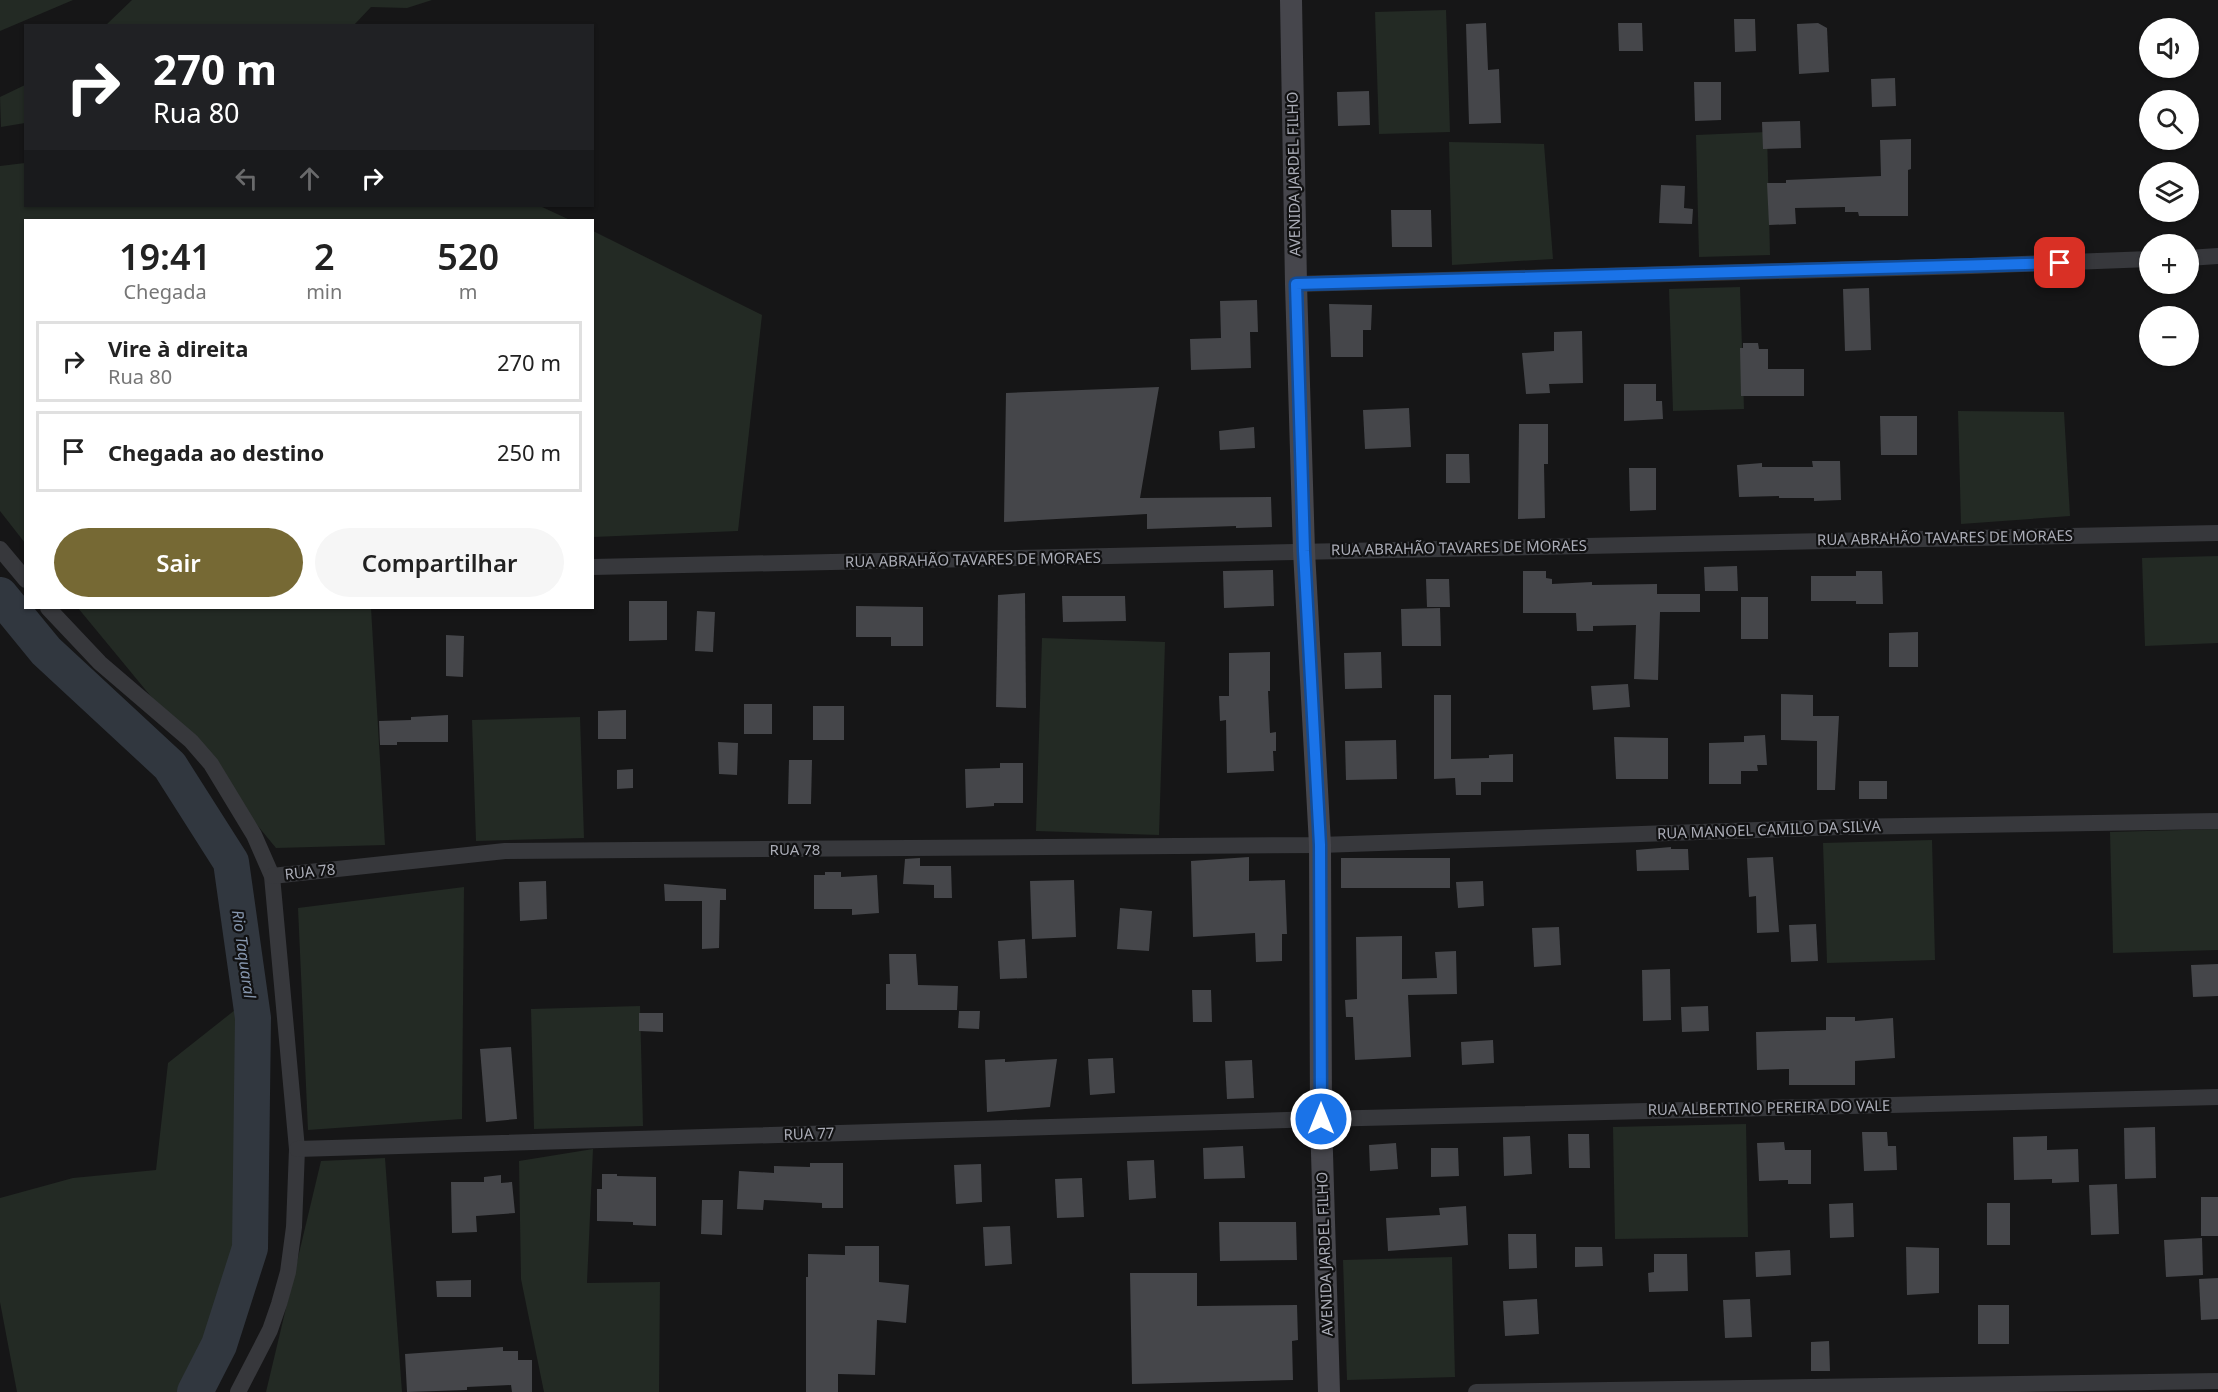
<!DOCTYPE html>
<html lang="pt">
<head>
<meta charset="utf-8">
<style>
	body { margin:0; font-family:"Noto Sans",sans-serif; background:#f6f6f6; color:#222; height:100vh; display:flex; flex-direction:column; font-size:22px; white-space:nowrap }
	* { box-sizing:border-box; margin:0 }
	p { font-size:20px; color:#767676 }
	.icon { flex:none; width:33px; height:33px; fill:none; stroke:currentColor; stroke-width:2; stroke-linecap:round; stroke-linejoin:round }
	.map { position:relative; flex:1; overflow:hidden }
	.side { position:absolute; left:24px; top:219px; width:570px; height:390px; display:flex; flex-direction:column; background:#fff; border-radius:0px; box-shadow:0 2px 4px #0004 }
	.side>* { flex:none }
	.top-card { position:absolute; left:24px; top:24px; width:570px; height:183px; border-radius:0px; box-shadow:0 2px 4px #0004; background:#202124; color:#fff; overflow:hidden }
	.controls { position:absolute; left:2139px; top:18px; display:grid; gap:12px }
	.controls a { display:grid; place-items:center; width:60px; height:60px; border-radius:50%; background:#fff; box-shadow:0 2px 4px #0004; font-size:30px }
	.pin { position:absolute; display:grid; place-items:center; width:51px; height:51px; color:#fff; margin:-26px; border-radius:12px; box-shadow:0 3px 9px #0006 }
	.me { position:absolute; width:66px; margin:-33px; rotate:0deg; stroke-linejoin:round; filter:drop-shadow(0 0 4px #0008) }
	.turn { display:flex; align-items:center; gap:21px; height:126px; padding:0 30px; font-size:27px }
	.turn .icon { width:78px; height:78px; stroke-width:2.5 }
	.turn b { display:block; font-size:42px; line-height:51px }
	.lanes { display:flex; align-items:center; height:57px; padding:0 30px; background:#0003; justify-content:center; gap:30px; direction:ltr }
	.lanes .off { opacity:.35 }
	.eta { display:flex; justify-content:space-evenly; align-items:center; height:102px; text-align:center }
	.eta b { font-size:36px; font-weight:600; line-height:42px }
	.action { display:flex; gap:12px; margin-top:auto; padding:12px 30px }
	.action a { flex:1; height:69px; border-radius:36px; background:#766934; color:#fff; font-size:24px; font-weight:600; line-height:69px; text-align:center }
	.action a+a { background:#f6f6f6; color:#222 }
	ul { padding:0; list-style:none }
	li { display:flex; align-items:center; gap:18px; height:81px; margin:0 12px 9px; padding:0 18px; border:3px solid #e0e0e0; border-radius:0px }
	li div { flex:1 }
	li b { display:block; font-size:22px }
	li em { font-style:normal }
	.map>svg:first-child { display:block }
	.green { fill:#232a24 }
	.lines { fill:none; stroke-linecap:round; stroke-linejoin:round }
	.river { stroke:#31373f; stroke-width:36 }
	.building { fill:#45464a }
	.minor { stroke:#37383c; stroke-width:16 }
	.secondary { stroke:#46464c; stroke-width:22 }
	.route-casing { stroke:#114b97; stroke-width:15 }
	.route { stroke:#1a73e8; stroke-width:10 }
	.labels { text-anchor:middle; stroke-width:4.5; stroke-linejoin:round; paint-order:stroke }
	.street-label { font-size:15px; fill:#aaacb6; stroke:#111112 }
	.water-label { font-size:16px; font-style:italic; fill:#8595ad; stroke:#111112 }
</style>
</head>
<body>
<div class="map">
<svg width="2218" height="1392" viewBox="0 0 2218 1392">
	<rect width="100%" height="100%" fill="#161617"/>
	<g class="green">
		<polygon points="0,0 73,0 0,31"/>
		<polygon points="132,0 432,0 407,8 371,7 354,25 106,25"/>
		<polygon points="1446,10 1450,132 1379,134 1375,12"/>
		<polygon points="25,85 25,123 1,127 0,97"/>
		<polygon points="1767,132 1770,255 1699,257 1696,135"/>
		<polygon points="1449,142 1544,144 1553,259 1452,265"/>
		<polygon points="25,163 26,206 540,206 570,220 26,220 25,543 0,511 0,166"/>
		<polygon points="593,231 762,315 738,531 593,537"/>
		<polygon points="1740,287 1744,409 1673,411 1669,289"/>
		<polygon points="1958,411 2064,412 2070,516 1961,524"/>
		<polygon points="2218,556 2218,643 2145,646 2142,558"/>
		<polygon points="78,608 371,608 385,845 276,848"/>
		<polygon points="1042,638 1165,642 1159,835 1036,831"/>
		<polygon points="580,717 584,838 476,841 472,720"/>
		<polygon points="2218,829 2218,950 2113,953 2110,832"/>
		<polygon points="1932,840 1935,960 1827,963 1823,843"/>
		<polygon points="464,887 462,1119 308,1130 298,908"/>
		<polygon points="640,1006 643,1126 534,1129 531,1009"/>
		<polygon points="235,1010 242,1097 239,1247 213,1348 186,1392 17,1392 0,1302 0,1198 73,1178 156,1170 168,1063"/>
		<polygon points="1746,1124 1748,1237 1615,1239 1613,1127"/>
		<polygon points="593,1149 587,1283 660,1282 659,1392 544,1392 521,1279 519,1161"/>
		<polygon points="385,1158 402,1392 266,1392 321,1161"/>
		<polygon points="1452,1257 1455,1377 1347,1380 1343,1260"/>
	</g>
	<g class="lines">
		<polyline class="river" points="0,595 46,651 170,766 231,862 253,1018 250,1248 219,1345 195,1392"/>
	</g>
	<g class="building">
		<polygon points="1734,19 1755,19 1756,51 1735,52"/>
		<polygon points="1486,23 1488,70 1499,69 1501,123 1469,124 1466,24"/>
		<polygon points="1618,23 1642,23 1643,51 1619,51"/>
		<polygon points="1818,23 1827,28 1829,72 1799,74 1797,24"/>
		<polygon points="1895,78 1896,106 1872,107 1871,79"/>
		<polygon points="1694,82 1721,82 1721,120 1695,121"/>
		<polygon points="1369,91 1370,125 1338,126 1337,92"/>
		<polygon points="1800,121 1801,148 1763,149 1762,122"/>
		<polygon points="1911,139 1911,169 1908,170 1908,216 1859,216 1858,212 1845,212 1845,207 1795,208 1796,224 1769,225 1767,183 1786,183 1786,180 1881,176 1880,140"/>
		<polygon points="1661,185 1685,186 1684,208 1693,209 1692,224 1659,223"/>
		<polygon points="1391,210 1431,210 1432,247 1392,247"/>
		<polygon points="1869,288 1871,350 1845,351 1843,289"/>
		<polygon points="1257,300 1258,332 1250,332 1251,368 1191,370 1190,339 1221,338 1220,301"/>
		<polygon points="1329,304 1372,305 1371,330 1363,330 1363,357 1331,357"/>
		<polygon points="1582,331 1583,383 1549,384 1550,393 1526,394 1522,353 1554,351 1554,332"/>
		<polygon points="1743,343 1758,343 1759,349 1768,349 1768,369 1804,369 1804,396 1741,396 1740,348 1743,348"/>
		<polygon points="1624,384 1656,384 1656,401 1662,401 1663,419 1624,421"/>
		<polygon points="1159,387 1140,498 1271,497 1272,527 1236,528 1236,526 1147,529 1147,514 1004,522 1006,393"/>
		<polygon points="1409,408 1411,447 1365,449 1363,410"/>
		<polygon points="1880,416 1917,416 1917,455 1881,455"/>
		<polygon points="1519,424 1548,424 1548,464 1544,464 1545,518 1518,519"/>
		<polygon points="1254,427 1255,448 1220,450 1219,431"/>
		<polygon points="1446,454 1469,454 1470,483 1446,483"/>
		<polygon points="1812,461 1840,461 1841,500 1814,501 1814,498 1779,498 1779,496 1739,497 1737,465 1762,463 1762,467 1813,467"/>
		<polygon points="1629,468 1656,468 1656,510 1630,511"/>
		<polygon points="1737,566 1738,591 1705,591 1704,567"/>
		<polygon points="1273,570 1274,606 1224,608 1223,571"/>
		<polygon points="1523,571 1546,571 1546,578 1552,579 1552,584 1592,582 1592,585 1657,584 1657,594 1700,594 1700,612 1660,612 1658,680 1634,679 1636,625 1593,626 1593,631 1577,631 1576,613 1523,613"/>
		<polygon points="1856,571 1882,571 1883,604 1856,604 1856,601 1811,601 1811,576 1856,576"/>
		<polygon points="1426,579 1449,579 1450,607 1427,607"/>
		<polygon points="1025,593 1026,708 996,707 998,595"/>
		<polygon points="1062,596 1125,596 1126,621 1063,622"/>
		<rect x="1741" y="597" width="27" height="42"/>
		<polygon points="629,601 667,601 667,640 629,641"/>
		<polygon points="856,606 923,607 923,646 891,646 891,637 856,637"/>
		<polygon points="1440,608 1441,646 1402,646 1401,609"/>
		<polygon points="697,611 715,612 713,652 695,651"/>
		<polygon points="1918,632 1918,667 1889,667 1889,633"/>
		<polygon points="446,635 464,636 463,677 446,676"/>
		<polygon points="1270,652 1270,691 1268,691 1270,733 1276,732 1276,751 1273,751 1274,771 1227,773 1226,720 1220,721 1219,696 1229,696 1229,653"/>
		<polygon points="1381,652 1382,688 1345,689 1344,653"/>
		<polygon points="1628,684 1630,707 1593,710 1591,686"/>
		<polygon points="1781,694 1813,695 1813,716 1839,716 1835,790 1817,790 1817,741 1781,740"/>
		<polygon points="1434,695 1451,695 1451,759 1489,758 1489,755 1513,754 1513,782 1481,782 1481,795 1456,795 1455,778 1434,779"/>
		<rect x="744" y="704" width="28" height="30"/>
		<rect x="813" y="706" width="31" height="34"/>
		<polygon points="626,710 626,739 598,739 598,711"/>
		<polygon points="448,715 448,742 397,742 397,745 380,745 379,721 411,720 411,717"/>
		<polygon points="1765,735 1767,765 1757,765 1758,771 1741,771 1741,784 1709,784 1709,743 1744,742 1744,736"/>
		<polygon points="1614,737 1668,738 1668,779 1616,779"/>
		<polygon points="1396,740 1397,779 1346,780 1345,741"/>
		<polygon points="718,742 738,743 737,775 719,774"/>
		<polygon points="789,760 812,760 811,804 788,804"/>
		<polygon points="1000,763 1023,763 1023,803 994,803 994,806 966,808 965,769 1000,768"/>
		<polygon points="633,769 633,788 617,789 617,770"/>
		<rect x="1859" y="781" width="28" height="18"/>
		<polygon points="1671,847 1671,849 1688,849 1689,870 1637,871 1636,850"/>
		<polygon points="1249,857 1249,881 1285,880 1287,934 1282,934 1282,961 1256,962 1255,933 1193,937 1191,861"/>
		<polygon points="1773,857 1779,932 1757,933 1756,896 1749,897 1747,858"/>
		<polygon points="920,858 920,866 951,866 952,898 934,898 934,885 903,884 905,859"/>
		<rect x="1341" y="858" width="109" height="30"/>
		<polygon points="825,872 841,872 841,877 877,875 879,913 852,915 852,909 814,909 814,875 825,875"/>
		<polygon points="1074,880 1076,937 1032,939 1030,881"/>
		<polygon points="546,881 547,919 520,921 519,882"/>
		<polygon points="1483,881 1484,906 1458,908 1456,882"/>
		<polygon points="664,884 726,889 726,900 720,900 719,948 702,949 702,901 665,901"/>
		<polygon points="1120,908 1152,911 1149,951 1117,949"/>
		<polygon points="1816,924 1818,961 1791,962 1789,925"/>
		<polygon points="1559,927 1561,965 1534,967 1532,928"/>
		<polygon points="1402,936 1402,979 1437,978 1435,952 1456,951 1457,994 1408,995 1411,1057 1355,1060 1353,1017 1346,1017 1345,1000 1357,999 1356,937"/>
		<polygon points="1025,939 1027,978 1000,979 998,941"/>
		<polygon points="889,954 916,954 918,985 958,986 957,1010 886,1010 886,984 890,984"/>
		<polygon points="2218,964 2218,996 2193,997 2191,965"/>
		<polygon points="1670,969 1671,1020 1643,1021 1642,970"/>
		<polygon points="1192,990 1211,990 1212,1022 1193,1022"/>
		<polygon points="1708,1006 1709,1031 1682,1032 1681,1007"/>
		<polygon points="959,1011 980,1011 979,1029 958,1028"/>
		<polygon points="639,1013 663,1013 663,1032 639,1031"/>
		<polygon points="1826,1017 1855,1017 1855,1021 1893,1018 1895,1058 1855,1061 1855,1085 1789,1085 1789,1069 1757,1070 1756,1032 1826,1030"/>
		<polygon points="1493,1040 1494,1063 1462,1065 1461,1042"/>
		<polygon points="511,1047 517,1119 486,1122 480,1049"/>
		<polygon points="1113,1058 1115,1093 1090,1095 1088,1059"/>
		<polygon points="1005,1059 1005,1062 1057,1059 1050,1107 987,1112 985,1060"/>
		<polygon points="1252,1060 1254,1098 1227,1099 1225,1061"/>
		<polygon points="2155,1127 2156,1178 2125,1179 2124,1128"/>
		<polygon points="1862,1132 1887,1132 1888,1146 1896,1146 1897,1170 1864,1171"/>
		<polygon points="1568,1134 1589,1134 1590,1168 1569,1168"/>
		<polygon points="1530,1136 1532,1174 1504,1176 1503,1137"/>
		<polygon points="2047,1136 2047,1150 2078,1149 2079,1182 2052,1183 2052,1179 2014,1180 2013,1137"/>
		<polygon points="1784,1142 1785,1150 1811,1150 1811,1184 1788,1184 1788,1180 1759,1181 1757,1143"/>
		<polygon points="1396,1143 1398,1169 1370,1171 1369,1145"/>
		<polygon points="1243,1146 1245,1178 1204,1179 1203,1148"/>
		<polygon points="1431,1148 1458,1148 1459,1176 1431,1177"/>
		<polygon points="1154,1160 1156,1198 1129,1200 1127,1161"/>
		<polygon points="810,1163 843,1163 843,1208 822,1208 822,1203 764,1200 763,1210 737,1209 739,1171 774,1173 774,1166 810,1167"/>
		<polygon points="981,1164 982,1202 956,1204 954,1165"/>
		<polygon points="602,1174 617,1174 617,1176 656,1177 656,1226 633,1225 633,1222 597,1221 597,1189 602,1189"/>
		<polygon points="501,1175 501,1183 512,1182 515,1213 476,1216 477,1232 452,1233 451,1182 484,1182 484,1177"/>
		<polygon points="1082,1178 1084,1217 1057,1218 1055,1179"/>
		<polygon points="2117,1184 2119,1234 2091,1235 2089,1185"/>
		<rect x="2201" y="1197" width="17" height="39"/>
		<polygon points="702,1200 723,1200 722,1235 701,1234"/>
		<polygon points="1853,1203 1854,1237 1830,1238 1829,1204"/>
		<rect x="1987" y="1203" width="23" height="42"/>
		<polygon points="1466,1206 1468,1245 1388,1251 1386,1218 1440,1215 1439,1208"/>
		<polygon points="1219,1222 1296,1222 1297,1260 1220,1261"/>
		<polygon points="1010,1226 1012,1264 985,1266 983,1227"/>
		<polygon points="1508,1234 1536,1234 1537,1268 1509,1269"/>
		<polygon points="2202,1238 2203,1275 2166,1277 2164,1240"/>
		<polygon points="845,1246 879,1246 879,1282 909,1285 906,1323 877,1320 875,1375 838,1374 838,1392 806,1392 806,1277 808,1277 808,1254 845,1255"/>
		<polygon points="1575,1247 1602,1247 1603,1266 1575,1267"/>
		<polygon points="1906,1247 1939,1248 1939,1293 1907,1295"/>
		<polygon points="1790,1250 1791,1275 1756,1277 1755,1252"/>
		<polygon points="1654,1254 1687,1254 1688,1291 1649,1292 1648,1273 1654,1272"/>
		<polygon points="1130,1273 1197,1273 1197,1306 1297,1305 1298,1340 1292,1341 1293,1380 1132,1384"/>
		<polygon points="2218,1278 2218,1319 2201,1320 2199,1279"/>
		<polygon points="471,1280 471,1297 437,1297 436,1281"/>
		<polygon points="1537,1299 1539,1334 1505,1336 1503,1301"/>
		<polygon points="1750,1299 1752,1337 1725,1338 1723,1300"/>
		<rect x="1978" y="1305" width="31" height="39"/>
		<polygon points="1829,1341 1830,1371 1811,1371 1811,1342"/>
		<polygon points="503,1347 503,1351 518,1351 518,1360 532,1360 532,1392 512,1392 511,1385 467,1387 467,1390 407,1392 405,1354"/>
	</g>
	<g class="lines">
		<g class="minor">
			<polyline points="2188,258 2218,256"/>
			<polyline points="1296,284 1971,266 2150,259"/>
			<polyline points="0,549 26,580"/>
			<path d="M592 567C1134 558 1676 541 2218 533"/>
			<polyline points="48,608 100,663 191,741 211,764 254,835 272,876 297,1149 294,1227 288,1272 279,1304 270,1330 238,1392"/>
			<polyline points="272,876 505,851 1320,845 1842,827 2218,821"/>
			<polyline points="297,1149 1321,1119 2218,1097"/>
			<polyline points="1476,1392 2218,1381"/>
		</g>
		<polyline class="secondary" points="1291,0 1296,284 1304,551 1320,845 1321,1119 1329,1392"/>
	</g>
	<g class="lines">
		<defs>
			<polyline id="route" points="1321,1119 1320,845 1304,551 1296,284 2060,263"/>
		</defs>
		<use href="#route" class="route-casing"/>
		<use href="#route" class="route"/>
	</g>
	<g class="labels">
		<g class="street-label">
			<text transform="translate(1294 174) rotate(-91)" y="5">AVENIDA JARDEL FILHO</text>
			<text transform="translate(1945 538) rotate(-1)" y="5">RUA ABRAHÃO TAVARES DE MORAES</text>
			<text transform="translate(1459 548) rotate(-1)" y="5">RUA ABRAHÃO TAVARES DE MORAES</text>
			<text transform="translate(973 560) rotate(-1)" y="5">RUA ABRAHÃO TAVARES DE MORAES</text>
			<text transform="translate(1769 830) rotate(-2)" y="5">RUA MANOEL CAMILO DA SILVA</text>
			<text x="795" y="855">RUA 78</text>
			<text transform="translate(310 872) rotate(-6)" y="5">RUA 78</text>
			<text transform="translate(1769 1108) rotate(-1)" y="5">RUA ALBERTINO PEREIRA DO VALE</text>
			<text transform="translate(809 1134) rotate(-2)" y="5">RUA 77</text>
			<text transform="translate(1325 1254) rotate(-92)" y="5">AVENIDA JARDEL FILHO</text>
		</g>
		<g class="water-label">
			<text transform="translate(244 954) rotate(82)" y="6">Rio Taquaral</text>
		</g>
	</g>
</svg>
<div class="controls">
<a><svg class="icon" aria-label="sound" viewBox="0 0 24 24"><path d="M4 9h4l5-4v14l-5-4H4zM17 9q2 3 0 6"/></svg></a>
<a><svg class="icon" aria-label="search" viewBox="0 0 24 24"><circle cx="10" cy="10" r="6"/><path d="M15 15l6 6"/></svg></a>
<a><svg class="icon" aria-label="layers" viewBox="0 0 24 24"><path d="M12 4l9 5-9 5-9-5zM3 14l9 5 9-5"/></svg></a>
<a>+</a>
<a>−</a>
</div>
<div class="pin" style="left:2060px;top:263px;background:#d93025"><svg class="icon" aria-label="arrive" viewBox="0 0 24 24"><path d="M6 21V4h12l-3 4 3 4H6"/></svg></div>
<svg class="me" style="left:1321px;top:1119px" viewBox="-20 -20 40 40"><circle r="17" fill="#1a73e8" stroke="#fff" stroke-width="3"/><path d="M0-11L8 9 0 5-8 9z" fill="#fff"/></svg>
<div class="top-card">
<div class="turn"><svg class="icon" aria-label="right" viewBox="0 0 24 24"><path d="M7 20v-9h11M14 6l5 5-5 5"/></svg><div><b>270 m</b>Rua 80</div></div>
<div class="lanes"><svg class="icon off" aria-label="left" viewBox="0 0 24 24"><path d="M17 20v-9H6M10 6l-5 5 5 5"/></svg><svg class="icon off" aria-label="ahead" viewBox="0 0 24 24"><path d="M12 20V5M6 11l6-6 6 6"/></svg><svg class="icon" aria-label="right" viewBox="0 0 24 24"><path d="M7 20v-9h11M14 6l5 5-5 5"/></svg></div>
</div>
<section class="side">
<div class="eta">
<div><b>19:41</b><p>Chegada</p></div>
<div><b>2</b><p>min</p></div>
<div><b>520</b><p>m</p></div>
</div>
<ul>
<li><svg class="icon" aria-label="right" viewBox="0 0 24 24"><path d="M7 20v-9h11M14 6l5 5-5 5"/></svg><div><b>Vire à direita</b><p>Rua 80</p></div><em>270 m</em></li>
<li><svg class="icon" aria-label="arrive" viewBox="0 0 24 24"><path d="M6 21V4h12l-3 4 3 4H6"/></svg><div><b>Chegada ao destino</b></div><em>250 m</em></li>
</ul>
<div class="action"><a>Sair</a><a>Compartilhar</a></div>
</section>
</div>
</body>
</html>
